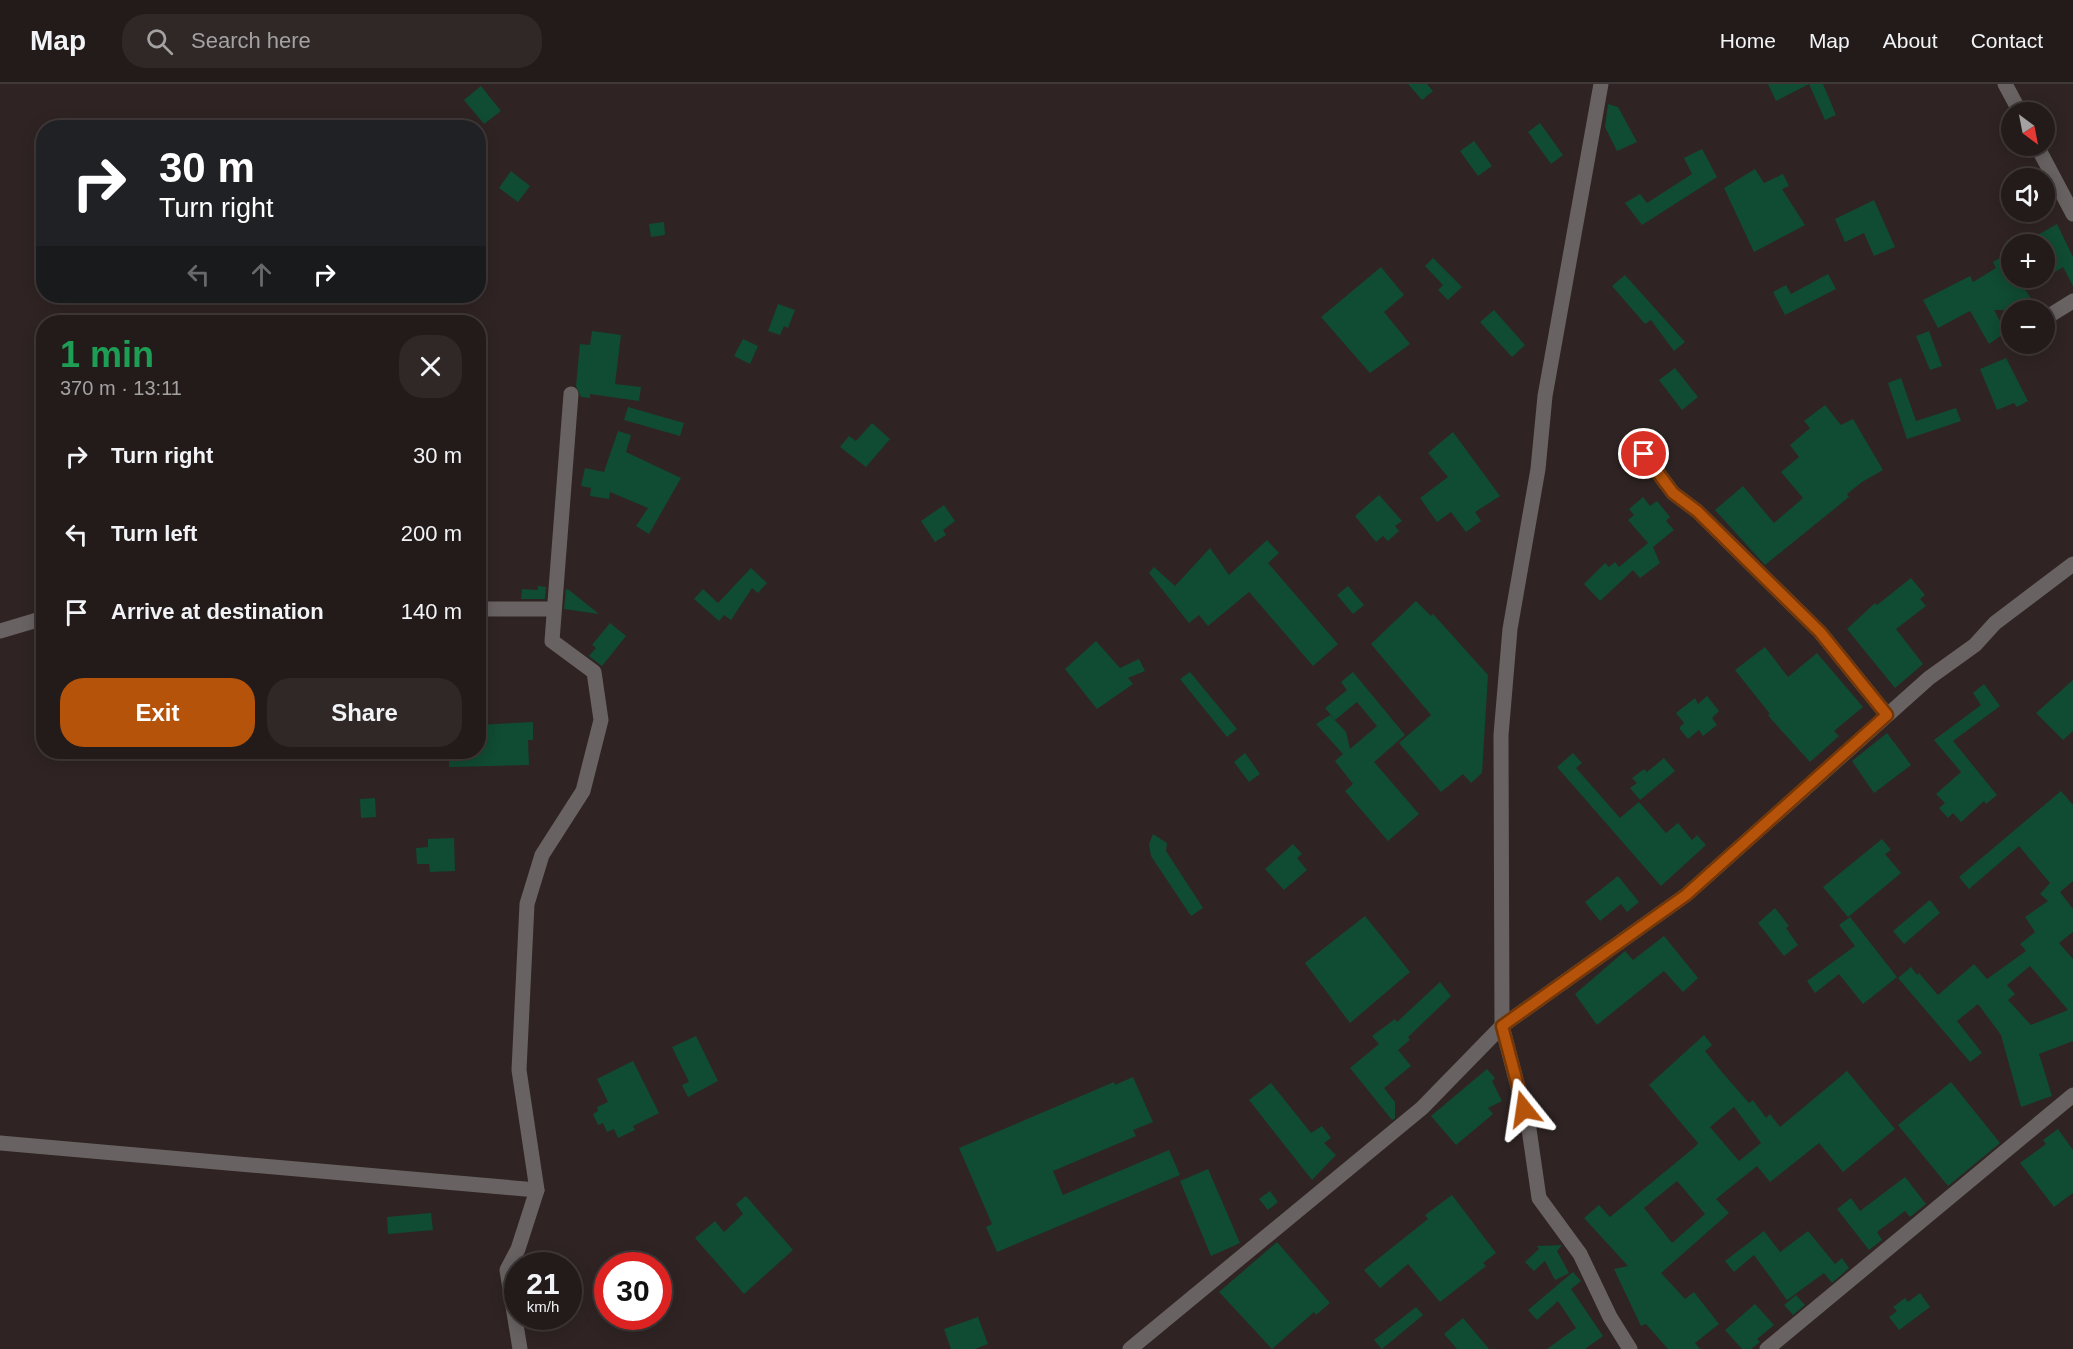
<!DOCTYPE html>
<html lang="en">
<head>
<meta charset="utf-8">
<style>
	body { margin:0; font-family:Helvetica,sans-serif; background:#2f2827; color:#f1f3f6; height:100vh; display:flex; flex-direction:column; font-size:22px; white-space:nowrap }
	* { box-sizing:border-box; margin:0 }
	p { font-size:20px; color:#a3a1a2 }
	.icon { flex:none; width:33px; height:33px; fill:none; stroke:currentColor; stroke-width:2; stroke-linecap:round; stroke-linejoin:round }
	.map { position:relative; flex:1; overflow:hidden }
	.sheet { position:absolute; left:36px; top:231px; width:450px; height:444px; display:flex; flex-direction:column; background:#231b1a; border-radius:24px; box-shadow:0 3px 15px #0003,0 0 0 2px #403939 }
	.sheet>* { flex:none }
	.top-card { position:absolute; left:36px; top:36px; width:450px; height:183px; border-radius:24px; box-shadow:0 3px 15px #0003,0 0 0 2px #403939; background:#202124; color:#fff; overflow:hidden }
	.needle { width:39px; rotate:148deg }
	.controls { position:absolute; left:2001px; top:18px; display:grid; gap:12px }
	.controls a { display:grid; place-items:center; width:54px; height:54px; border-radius:50%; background:#231b1a; box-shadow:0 3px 15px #0003,0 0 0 2px #403939; font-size:30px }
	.speed { position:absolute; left:504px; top:1168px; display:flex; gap:12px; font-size:30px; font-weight:700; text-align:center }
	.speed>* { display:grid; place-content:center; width:78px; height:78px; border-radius:50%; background:#231b1a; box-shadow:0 3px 15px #0003,0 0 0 2px #403939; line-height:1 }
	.speed small { font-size:15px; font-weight:400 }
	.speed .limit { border:9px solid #d22; background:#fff; color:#111 }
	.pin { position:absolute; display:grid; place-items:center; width:51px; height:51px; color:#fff; margin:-26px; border:3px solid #fff; border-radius:50%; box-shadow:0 2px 6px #0007 }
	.me { position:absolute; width:66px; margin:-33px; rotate:345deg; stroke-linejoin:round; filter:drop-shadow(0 0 4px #0008) }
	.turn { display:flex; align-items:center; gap:21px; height:126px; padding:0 24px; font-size:27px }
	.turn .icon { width:78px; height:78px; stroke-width:2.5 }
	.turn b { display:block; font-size:42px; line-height:51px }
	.lanes { display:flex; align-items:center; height:57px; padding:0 24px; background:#0003; justify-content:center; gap:30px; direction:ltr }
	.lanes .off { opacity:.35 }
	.round { display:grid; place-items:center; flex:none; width:63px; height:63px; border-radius:24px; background:#2f2827 }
	.headline { display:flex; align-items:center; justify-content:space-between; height:102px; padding:0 24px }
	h1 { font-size:36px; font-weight:600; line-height:45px; color:#1e9e55 }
	.primary-button { display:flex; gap:12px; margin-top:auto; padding:12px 24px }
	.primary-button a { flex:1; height:69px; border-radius:24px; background:#b45309; color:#fff; font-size:24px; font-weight:600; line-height:69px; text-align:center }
	.primary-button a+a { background:#2f2827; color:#f1f3f6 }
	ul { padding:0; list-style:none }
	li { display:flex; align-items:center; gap:18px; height:78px; padding:0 24px }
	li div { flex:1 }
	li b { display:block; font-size:22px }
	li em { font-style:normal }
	header { display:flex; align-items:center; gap:36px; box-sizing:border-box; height:84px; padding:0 30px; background:#231b1a; border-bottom:2px solid #403939 }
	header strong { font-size:28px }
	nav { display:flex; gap:33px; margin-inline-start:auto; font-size:21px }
	.search { width:420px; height:54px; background:#2f2827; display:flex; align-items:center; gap:15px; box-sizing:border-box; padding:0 21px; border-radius:24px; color:#a3a1a2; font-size:22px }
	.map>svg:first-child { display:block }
	.building { fill:#104b33; fill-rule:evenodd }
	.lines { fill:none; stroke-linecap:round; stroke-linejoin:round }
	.minor { stroke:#686362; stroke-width:15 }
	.route-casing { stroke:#753606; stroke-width:15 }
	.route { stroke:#b45309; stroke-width:10 }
</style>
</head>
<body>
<header>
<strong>Map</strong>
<div class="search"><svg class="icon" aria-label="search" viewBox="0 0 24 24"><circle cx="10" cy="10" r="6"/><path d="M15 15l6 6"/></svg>Search here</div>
<nav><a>Home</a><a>Map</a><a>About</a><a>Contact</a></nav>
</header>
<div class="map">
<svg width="2073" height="1265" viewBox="0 0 2073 1265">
	<rect width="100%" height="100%" fill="#2f2423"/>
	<g class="building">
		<polygon points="1408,0 1427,0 1433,7 1422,16"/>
		<polygon points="1768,0 1823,0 1836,31 1825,36 1809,0 1776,17"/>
		<polygon points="481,2 501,27 484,40 464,16"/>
		<polygon points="1608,20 1618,23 1637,58 1617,67 1605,43"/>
		<polygon points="1540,39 1563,71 1551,80 1528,48"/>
		<polygon points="1474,57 1492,82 1478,92 1460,67"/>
		<polygon points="1702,65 1717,93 1642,141 1625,119 1640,110 1647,119 1692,90 1684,74"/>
		<polygon points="1755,85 1764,99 1783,90 1789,102 1782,105 1805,141 1754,168 1724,104"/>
		<polygon points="511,87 530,102 518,118 499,104"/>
		<polygon points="1874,116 1895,163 1874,172 1864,149 1845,158 1835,135"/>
		<polygon points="664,138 665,151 651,153 649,140"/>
		<polygon points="2057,140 2073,173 2073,202 2063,183 2049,192 2044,185 2044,160 2022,160"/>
		<polygon points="2012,167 2012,194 2018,194 2038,226 1994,226 2006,248 1989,260 1970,227 1938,244 1923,216 1970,192 1973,198 1996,184 1993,178"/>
		<polygon points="1433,174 1462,203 1448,216 1438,206 1443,201 1425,182"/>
		<polygon points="1381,183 1404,211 1384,228 1410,260 1370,289 1321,233"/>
		<polygon points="1828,190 1836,205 1785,231 1773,208 1786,201 1791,210"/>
		<polygon points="1625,191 1685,258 1674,267 1651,236 1645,240 1612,202"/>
		<polygon points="778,220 795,226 788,244 784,242 780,251 768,247"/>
		<polygon points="1494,226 1525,261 1512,273 1480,238"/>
		<polygon points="592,247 621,251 615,300 641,303 639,317 590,310 590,314 581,313 576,302 580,260 590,261"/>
		<polygon points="1929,247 1942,282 1930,286 1916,252"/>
		<polygon points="743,255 758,262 750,280 734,272"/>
		<polygon points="2006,274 2028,317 2017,323 2014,319 1997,326 1980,285"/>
		<polygon points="1675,284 1698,313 1682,326 1659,296"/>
		<polygon points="1901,294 1916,337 1956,324 1961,337 1907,355 1888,299"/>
		<polygon points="1825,321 1841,341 1853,335 1883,386 1862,398 1847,410 1849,413 1765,481 1715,426 1743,402 1774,439 1803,414 1781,388 1799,373 1790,361 1810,344 1804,337"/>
		<polygon points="628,323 684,339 680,352 624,336"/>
		<polygon points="872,339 890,355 866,383 840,363 849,352 856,357"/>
		<polygon points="618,347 631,351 626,368 681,394 649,450 636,442 648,424 610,408 609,415 590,412 591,404 581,402 585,384 604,388"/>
		<polygon points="1453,348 1500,412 1475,428 1481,437 1466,448 1451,428 1437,438 1420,414 1448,393 1428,369"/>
		<polygon points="1379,411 1402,437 1395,442 1399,447 1388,457 1383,452 1376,458 1355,432"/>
		<polygon points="1643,413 1650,422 1657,417 1670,433 1666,437 1674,446 1653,463 1660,479 1640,494 1633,486 1600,517 1584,500 1605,479 1609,483 1615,478 1619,483 1648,459 1628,436 1634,431 1629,425"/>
		<polygon points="944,421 955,437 943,446 946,451 935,458 921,437"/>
		<polygon points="1267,456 1279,469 1268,479 1338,560 1313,582 1249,508 1208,542 1199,531 1189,539 1149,489 1154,483 1175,502 1210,464 1229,491"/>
		<polygon points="751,484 767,499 758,509 752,504 731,536 724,531 719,537 694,515 703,505 718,519"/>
		<polygon points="1911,494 1925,511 1920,515 1926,522 1896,545 1923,580 1895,604 1847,545 1875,519 1877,521"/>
		<polygon points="538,502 546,503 545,515 521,515 522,505 538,506"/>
		<polygon points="1348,502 1364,521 1353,530 1337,511"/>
		<polygon points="566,505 569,506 599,530 564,525"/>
		<polygon points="1416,517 1431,532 1433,530 1488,591 1482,689 1471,699 1463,690 1441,708 1399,659 1431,631 1371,560"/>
		<polygon points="610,539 626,552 602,582 589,572 596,564 592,561"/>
		<polygon points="1096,557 1120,584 1139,575 1145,587 1128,594 1133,600 1097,625 1065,585"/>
		<polygon points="1765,563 1788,593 1817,569 1863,623 1834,647 1839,652 1810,678 1772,636 1768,631 1770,630 1735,586"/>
		<polygon points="1190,588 1237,645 1227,653 1180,595"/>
		<polygon points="1353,588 1405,651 1374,678 1419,730 1388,757 1345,707 1353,700 1335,677 1343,670 1316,640 1330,631 1346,648 1350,665 1377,642 1357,618 1335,636 1325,624 1347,606 1341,598"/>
		<polygon points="2073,596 2073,647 2063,656 2036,629"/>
		<polygon points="1984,600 2000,622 1953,657 1997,711 1986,720 1984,717 1961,738 1953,729 1948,734 1939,724 1945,719 1936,710 1961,688 1934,656 1981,621 1973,609"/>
		<polygon points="1707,612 1719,627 1712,634 1717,641 1703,652 1699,646 1688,655 1679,644 1684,639 1676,629 1695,614 1698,620"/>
		<polygon points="533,638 533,656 528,656 529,681 449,683 449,668 478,668 478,641"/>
		<polygon points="1887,649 1911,681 1874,709 1852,677"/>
		<polygon points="1245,669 1260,690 1249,698 1234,678"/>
		<polygon points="1573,669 1582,679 1576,684 1620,734 1639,718 1666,749 1678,739 1692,756 1697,751 1706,761 1661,802 1557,683"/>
		<polygon points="1664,674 1675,687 1640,716 1630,704 1637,699 1632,694 1644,685 1647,688"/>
		<path d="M2061 707 2073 721V797L2060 808 2073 825V848L2059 859 2073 875V957L2039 970 2052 1012 2021 1023 2001 951 1978 920 1957 937 1982 969 1970 978 1898 894 1911 883 1917 891 1919 889 1938 911 1974 880 1987 895 2026 867 2020 860 2035 848 2025 833 2048 817 2040 810 2050 799 2019 762 1969 805 1959 793ZM2030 882 2068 926 2031 941 2008 916 2015 910 2007 901Z"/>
		<polygon points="375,714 376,733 361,734 360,715"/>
		<polygon points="1153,750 1167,759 1166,767 1203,824 1191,832 1151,772 1149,760"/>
		<polygon points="454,754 455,787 430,788 429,780 417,780 416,764 428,763 428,755"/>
		<polygon points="1882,755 1891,766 1885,770 1901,789 1848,833 1823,803"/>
		<polygon points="1293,760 1302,770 1297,774 1307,786 1284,806 1265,785"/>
		<polygon points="1618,792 1639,818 1627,828 1621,820 1600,837 1585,818"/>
		<polygon points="1930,816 1940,829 1904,860 1893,847"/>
		<polygon points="1775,824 1789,842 1786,844 1798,861 1784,872 1758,839"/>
		<polygon points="1365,832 1410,888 1350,939 1305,879"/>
		<polygon points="1850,833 1897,893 1863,920 1839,890 1815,909 1807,897 1855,862 1839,841"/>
		<polygon points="1664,852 1698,894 1683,908 1664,887 1597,941 1575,910 1625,867 1633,876"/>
		<polygon points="1440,898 1451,912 1408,953 1410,956 1398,966 1411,982 1384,1004 1395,1018 1395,1034 1392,1036 1350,984 1379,960 1372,952 1395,935 1397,938"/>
		<path d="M1704 951 1712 961 1705 967 1721 987 1749 1019 1753 1016 1766 1034 1770 1030 1780 1043 1847 987 1895 1045 1843 1088 1819 1059 1770 1098 1757 1082 1716 1115 1729 1129 1661 1189 1685 1215 1694 1208 1719 1240 1695 1259 1700 1265H1668L1646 1240 1641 1242 1614 1185 1628 1182 1584 1134 1599 1121 1610 1133 1696 1062 1698 1059 1649 1001ZM1734 1023 1761 1059 1739 1077 1710 1043ZM1677 1097 1705 1130 1672 1159 1644 1124Z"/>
		<polygon points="696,952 718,997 688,1013 682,1001 689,998 672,963"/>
		<polygon points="633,977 659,1029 633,1042 635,1046 618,1054 614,1045 607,1048 603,1039 598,1041 593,1030 598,1027 597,1023 608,1018 597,995"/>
		<polygon points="1487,985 1495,994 1492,997 1502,1017 1488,1024 1493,1030 1456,1061 1431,1032"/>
		<polygon points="1133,993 1153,1038 1133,1046 1136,1052 1053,1087 1063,1111 1169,1066 1180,1091 997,1168 986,1143 992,1140 959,1064 1114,998 1115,1001"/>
		<polygon points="1951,998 2000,1059 1948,1102 1898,1041"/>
		<polygon points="1271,999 1311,1049 1322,1042 1331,1054 1324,1059 1336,1071 1312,1096 1249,1016"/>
		<polygon points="2058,1045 2073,1066 2073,1109 2054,1123 2020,1079 2046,1060 2043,1056"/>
		<polygon points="1208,1085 1240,1159 1211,1172 1180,1097"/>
		<polygon points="1905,1093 1926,1120 1910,1133 1905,1127 1877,1148 1882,1156 1869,1166 1837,1125 1851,1114 1860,1127"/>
		<polygon points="1270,1107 1278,1118 1268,1126 1259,1115"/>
		<polygon points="1452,1111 1496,1169 1483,1179 1486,1182 1440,1218 1408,1180 1380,1204 1364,1186 1428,1135 1425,1131"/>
		<polygon points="746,1112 793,1166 744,1210 695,1154 715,1137 724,1148 743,1130 736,1120"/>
		<polygon points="431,1129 433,1146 388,1150 387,1133"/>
		<polygon points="1764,1147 1780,1168 1808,1147 1835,1180 1842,1174 1849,1184 1832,1199 1824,1189 1787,1216 1754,1171 1734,1188 1725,1177"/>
		<polygon points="1277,1158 1330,1219 1316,1231 1314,1228 1272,1265 1219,1208"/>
		<polygon points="1537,1162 1562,1161 1557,1167 1569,1189 1555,1196 1545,1177 1534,1187 1525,1178 1539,1165"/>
		<polygon points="1573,1188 1581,1197 1571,1205 1603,1252 1585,1265 1547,1265 1576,1244 1558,1217 1537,1236 1528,1226"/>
		<polygon points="1920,1209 1930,1223 1899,1246 1889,1233 1897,1227 1893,1223 1905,1214 1908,1218"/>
		<polygon points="1796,1211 1805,1221 1793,1231 1784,1221"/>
		<polygon points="1755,1220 1774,1241 1757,1255 1760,1258 1751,1265 1742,1265 1725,1246"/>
		<polygon points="1416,1223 1423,1231 1382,1265 1374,1256"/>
		<polygon points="978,1233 988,1260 975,1265 951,1265 944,1245"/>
		<polygon points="1463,1234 1489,1265 1457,1265 1444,1250"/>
	</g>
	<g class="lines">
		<g class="minor">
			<polyline points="1601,0 1545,312 1538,385 1510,545 1501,651 1502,942 1529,1045 1539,1114 1580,1170 1610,1233 1630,1265"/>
			<polyline points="2005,0 2020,28"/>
			<polyline points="2037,62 2073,130"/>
			<polyline points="2044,235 2073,217"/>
			<polyline points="2011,256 2012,256"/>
			<polyline points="1644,370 1673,409 1697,427 1820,548 1887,631"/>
			<polyline points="478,525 553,525"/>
			<polyline points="0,547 44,534"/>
			<polyline points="0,1059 537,1106"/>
			<polyline points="520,1265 507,1186 518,1165 537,1106 519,986 527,820 542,771 583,707 601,636 594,588 552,557 571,310"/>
			<polyline points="1130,1265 1422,1024 1502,942 1686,811 1929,594 1975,561 1995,539 2073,480"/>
			<polyline points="1767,1265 2073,1011"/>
		</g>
	</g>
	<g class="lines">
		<defs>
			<polyline id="route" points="1524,1025 1502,942 1686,811 1887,631 1820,548 1697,427 1673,409 1644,370"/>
		</defs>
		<use href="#route" class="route-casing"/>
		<use href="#route" class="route"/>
	</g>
</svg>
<div class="controls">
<a><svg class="needle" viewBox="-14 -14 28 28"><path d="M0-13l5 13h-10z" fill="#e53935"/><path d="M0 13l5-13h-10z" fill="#a3a1a2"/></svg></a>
<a><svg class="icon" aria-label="sound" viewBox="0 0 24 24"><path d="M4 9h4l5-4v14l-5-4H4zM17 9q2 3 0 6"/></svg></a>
<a>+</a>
<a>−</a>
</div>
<div class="speed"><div>21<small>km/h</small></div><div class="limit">30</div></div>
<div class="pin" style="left:1644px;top:370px;background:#d93025"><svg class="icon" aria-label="arrive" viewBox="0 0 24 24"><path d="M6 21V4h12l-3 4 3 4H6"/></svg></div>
<svg class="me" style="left:1524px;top:1025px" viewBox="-20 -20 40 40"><path d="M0-17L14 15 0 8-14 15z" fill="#b45309" stroke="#fff" stroke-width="4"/></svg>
<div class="top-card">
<div class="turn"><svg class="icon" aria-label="right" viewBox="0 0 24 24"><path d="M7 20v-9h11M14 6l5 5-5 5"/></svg><div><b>30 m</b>Turn right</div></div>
<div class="lanes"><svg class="icon off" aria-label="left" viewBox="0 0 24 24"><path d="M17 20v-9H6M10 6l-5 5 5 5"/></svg><svg class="icon off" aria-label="ahead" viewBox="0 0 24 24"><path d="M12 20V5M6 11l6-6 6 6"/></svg><svg class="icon" aria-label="right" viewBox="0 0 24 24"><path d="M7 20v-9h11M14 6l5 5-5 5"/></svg></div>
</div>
<section class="sheet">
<div class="headline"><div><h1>1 min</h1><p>370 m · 13:11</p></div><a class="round"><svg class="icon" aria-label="close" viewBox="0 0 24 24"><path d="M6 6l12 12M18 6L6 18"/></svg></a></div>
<ul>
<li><svg class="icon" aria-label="right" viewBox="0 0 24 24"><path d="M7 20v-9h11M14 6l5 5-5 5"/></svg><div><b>Turn right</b></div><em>30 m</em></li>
<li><svg class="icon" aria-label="left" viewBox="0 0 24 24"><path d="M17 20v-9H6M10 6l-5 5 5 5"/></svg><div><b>Turn left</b></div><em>200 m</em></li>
<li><svg class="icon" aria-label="arrive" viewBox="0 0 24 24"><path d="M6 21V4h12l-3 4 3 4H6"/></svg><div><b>Arrive at destination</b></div><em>140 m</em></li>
</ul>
<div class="primary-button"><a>Exit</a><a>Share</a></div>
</section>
</div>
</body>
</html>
